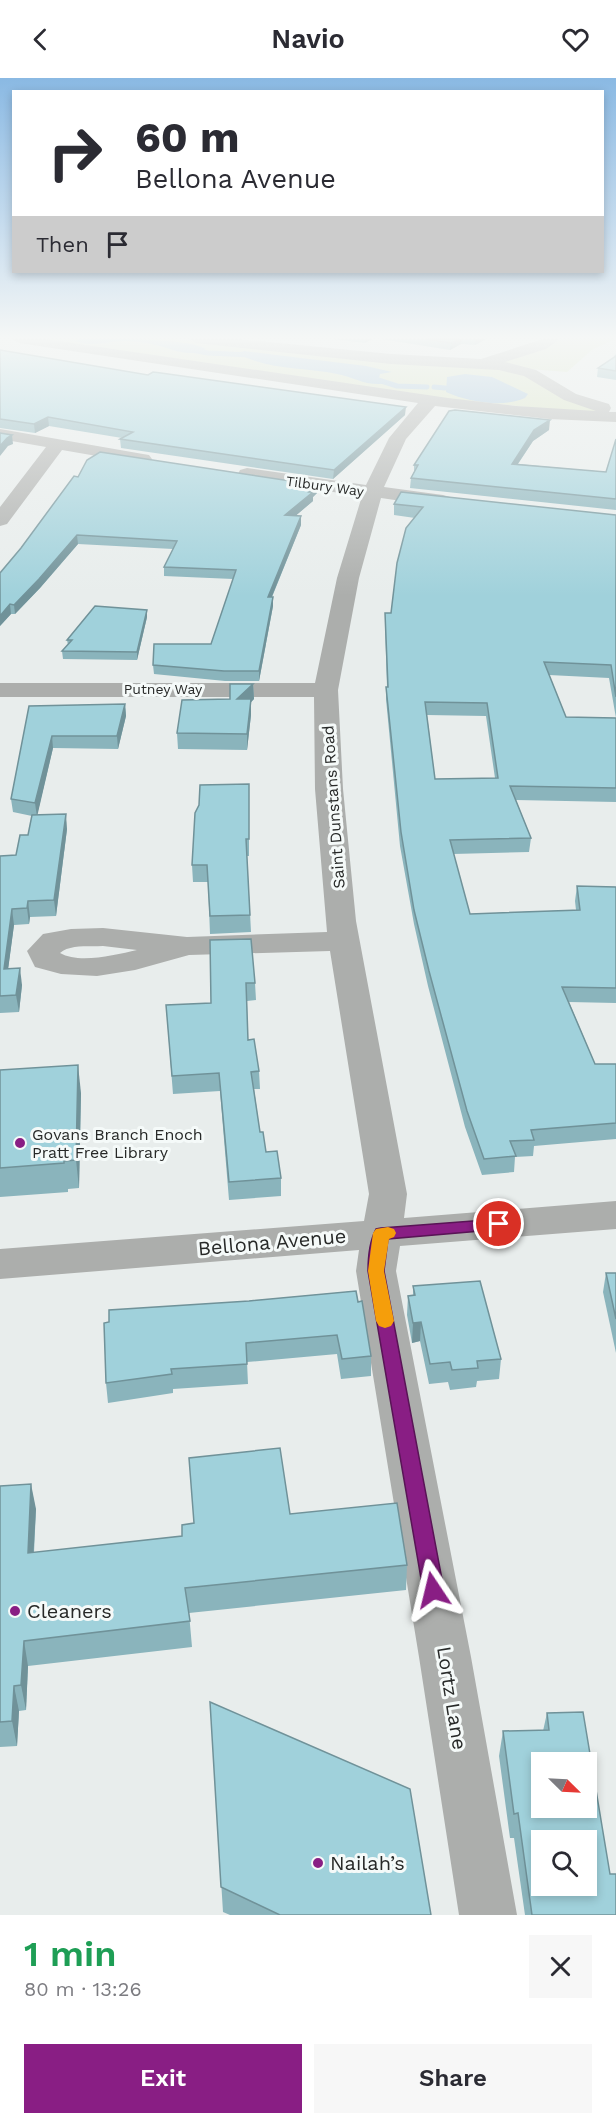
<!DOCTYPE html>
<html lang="en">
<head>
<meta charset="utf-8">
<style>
	body { margin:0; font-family:"Work Sans",sans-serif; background:#f7f7f7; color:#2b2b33; height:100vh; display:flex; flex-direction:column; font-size:22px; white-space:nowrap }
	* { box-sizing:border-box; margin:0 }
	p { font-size:20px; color:#7c7c81 }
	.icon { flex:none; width:33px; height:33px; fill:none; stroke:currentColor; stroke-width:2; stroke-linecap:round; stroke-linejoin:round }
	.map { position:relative; height:1837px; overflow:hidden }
	.details { display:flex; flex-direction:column; background:#fff; flex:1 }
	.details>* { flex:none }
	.hud { position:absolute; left:12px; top:12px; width:592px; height:183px; border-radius:0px; box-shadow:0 3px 9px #0003; background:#fff; color:#2b2b33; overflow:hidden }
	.needle { width:39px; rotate:114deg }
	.fabs { position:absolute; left:531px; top:1674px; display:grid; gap:12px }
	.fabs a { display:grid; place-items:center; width:66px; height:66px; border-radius:0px; background:#fff; box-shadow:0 3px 9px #0003; font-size:30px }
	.pin { position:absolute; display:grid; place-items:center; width:51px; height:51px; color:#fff; margin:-26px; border:3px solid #fff; border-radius:50%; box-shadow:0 2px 6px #0007 }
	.me { position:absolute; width:66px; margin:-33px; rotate:350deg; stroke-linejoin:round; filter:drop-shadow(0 0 4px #0008) }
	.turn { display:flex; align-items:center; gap:21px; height:126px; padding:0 24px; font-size:27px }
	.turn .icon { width:78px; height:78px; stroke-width:2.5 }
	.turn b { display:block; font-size:42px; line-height:51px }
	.then { display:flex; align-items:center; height:57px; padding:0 24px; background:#0003; gap:12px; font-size:22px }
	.round { display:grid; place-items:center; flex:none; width:63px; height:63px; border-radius:0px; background:#f7f7f7 }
	.overview { display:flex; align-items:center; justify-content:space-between; height:102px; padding:0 24px }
	h1 { font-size:36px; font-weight:600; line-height:45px; color:#1e9e55 }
	.button { display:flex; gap:12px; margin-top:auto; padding:12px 24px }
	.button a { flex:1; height:69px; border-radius:0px; background:#891e84; color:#fff; font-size:24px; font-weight:600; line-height:69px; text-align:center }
	.button a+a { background:#f7f7f7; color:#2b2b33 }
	header { display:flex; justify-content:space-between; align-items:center; height:78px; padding:0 24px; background:#fff; font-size:27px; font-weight:600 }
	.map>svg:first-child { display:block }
	.green { fill:#d7e2bf }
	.water { fill:#9ec1db }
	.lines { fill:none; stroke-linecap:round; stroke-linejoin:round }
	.stream { stroke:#9ec1db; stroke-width:5 }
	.minor { fill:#acaeac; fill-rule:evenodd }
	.wall { fill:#8ab4bc; fill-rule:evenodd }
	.shaded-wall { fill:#709299 }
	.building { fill:#a0d1db; stroke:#709299; stroke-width:1.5; fill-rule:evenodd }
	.route { fill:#891e84; stroke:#591456; stroke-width:1.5 }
	.slow { fill:#f59e0b }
	.poi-dot { fill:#891e84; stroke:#f5faf9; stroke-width:2 }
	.labels { text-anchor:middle; stroke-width:6; stroke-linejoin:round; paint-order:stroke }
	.far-street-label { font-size:14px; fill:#272928; stroke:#f5faf9 }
	.street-label { font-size:16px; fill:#272928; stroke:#f5faf9 }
	.poi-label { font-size:16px; fill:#272928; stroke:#f5faf9; text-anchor:start }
	.near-street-label { font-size:20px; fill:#272928; stroke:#f5faf9 }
	.near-poi-label { font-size:20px; fill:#272928; stroke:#f5faf9; text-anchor:start }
</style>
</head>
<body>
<header><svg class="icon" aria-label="back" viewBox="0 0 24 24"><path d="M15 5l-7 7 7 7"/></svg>Navio<svg class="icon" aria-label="heart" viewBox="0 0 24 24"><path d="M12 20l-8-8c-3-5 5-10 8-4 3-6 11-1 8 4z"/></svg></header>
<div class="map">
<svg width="616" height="1837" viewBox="0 0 616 1837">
	<rect width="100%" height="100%" fill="#e8edec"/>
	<polygon class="green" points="30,261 175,261 432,286 528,276 561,261 616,261 593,271 567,294 529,291 607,333 602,337 431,319"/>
	<g class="water">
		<path d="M79 261C104 261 187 259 206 271 189 279 177 273 160 268 149 265 135 263 123 263 107 263 93 270 76 263Z"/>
		<path d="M244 273 366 288 392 294 380 296 379 300 385 303 382 306C363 307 354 299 337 296 303 289 269 293 237 275Z"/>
		<path d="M465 296 492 299 528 316 525 320C503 330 468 324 446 314L447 299Z"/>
	</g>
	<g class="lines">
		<g class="stream">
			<polyline points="186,271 208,275 251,277"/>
			<polyline points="372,300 397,308 427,309"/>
			<polyline points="434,309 445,310"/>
		</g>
		<g class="minor">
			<path d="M12 261H45L448 320 516 328 596 333 564 322 524 298 499 292 391 286 196 265 189 261H238L391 276 481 281 543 261H560L546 271 505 284 536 292 576 316 609 326 611 330 609 334H616V344L549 341 435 328 406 361 384 409 443 417 450 419 453 423 450 427 443 429 381 420 359 500 338 612 343 711 356 843 407 1116 404 1140 616 1123V1151L400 1168 396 1193 471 1579 517 1837H459L419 1579 356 1193 359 1172 0 1201V1171L364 1143 369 1116 330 873 189 877 135 892 97 898 61 896 35 889 27 873 43 856 71 851 103 850 187 859 327 854 315 711 314 619H0V605H315L337 500 362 418 247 402 240 400 238 396 240 392 247 390 366 407 389 360 418 325 19 265ZM103 868 137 872C115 877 79 886 60 875 70 866 90 869 103 868Z"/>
			<polygon points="0,351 143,376 149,377 152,381 149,385 143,386 62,372 7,446 0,448 0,429 46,369 0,361"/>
		</g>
	</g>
	<g class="wall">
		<polygon points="332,261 372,261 365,265"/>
		<polygon points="381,261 486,261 475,267 461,266 450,272"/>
		<polygon points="0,272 148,297 405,337 333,401 121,370 120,361 122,360 49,348 35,355 0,350"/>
		<polygon points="616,276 616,302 597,299 598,290 614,280 614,278"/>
		<polygon points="549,352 533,363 518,386 606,394 616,361 616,432 410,410 411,400 414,394 414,387"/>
		<polygon points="74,398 317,407 317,415 313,419 313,423 295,438 301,438 301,447 272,519 273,519 273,528 259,603 225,603 154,596 153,587 211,566 233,501 164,498 164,489 173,471 78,466 40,510 15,536 11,536 0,548 21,470"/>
		<path d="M394 426 616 437V724L516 722 531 760 529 774 453 776 470 836 576 832 575 823 577 808 616 809V925L569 924 595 986H616V1061L534 1068 533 1078 515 1079 514 1094 482 1097 465 1049 428 908 414 846 400 768 386 621V609H387L385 548V535H391L415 440 394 437ZM549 597 609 600 616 640 566 639ZM427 637 486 638 495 700 435 701Z"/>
		<polygon points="147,539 137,582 63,581 62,573 68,567 67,562"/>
		<polygon points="253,606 254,621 251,624 251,637 247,672 178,671 177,655"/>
		<polygon points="125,626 126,638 118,671 53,670 37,737 67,751 56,838 30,839 29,846 14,847 8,891 22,907 19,934 0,935 0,778 16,777 28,757 32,738 13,734 11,721 29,628"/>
		<polygon points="249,723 249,778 247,778 251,854 210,856 208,804 193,804 192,787"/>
		<polygon points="210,862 255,905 256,922 247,923 248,962 259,993 260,1011 254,1011 260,1054 266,1074 281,1100 281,1118 229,1122 220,1013 173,1016 166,927 211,925"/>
		<polygon points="0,992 81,1015 79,1110 68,1111 68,1114 0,1119"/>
		<polygon points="606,1195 616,1195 616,1275 603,1214"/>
		<polygon points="413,1208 501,1281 499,1301 477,1303 476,1309 450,1312 448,1304 429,1306 420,1263 412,1265 407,1237 408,1218 413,1217"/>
		<polygon points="356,1213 371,1278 371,1298 341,1301 337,1276 247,1284 248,1306 173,1311 173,1315 108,1325 106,1305 249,1223"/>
		<polygon points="0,1408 36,1431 34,1475 182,1458 290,1436 407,1487 406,1512 189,1535 192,1569 28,1588 26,1632 19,1633 17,1668 0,1669"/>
		<polygon points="210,1624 431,1837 230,1837 223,1834"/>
		<polygon points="547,1635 616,1837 525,1837 514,1760 510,1760 499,1678 503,1653 543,1653"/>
	</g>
	<g class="shaded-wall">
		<polygon points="365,261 372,261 365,265"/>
		<polygon points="459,261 462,261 461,266 450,272 451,265"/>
		<polygon points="476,261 486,261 475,267"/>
		<polygon points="406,329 405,337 333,401 334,392"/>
		<polygon points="48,339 49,348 35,355 34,346"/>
		<polygon points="550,342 549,352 533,363 511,396 512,386 534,352"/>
		<polygon points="12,357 13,366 8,368 0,378 0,368 7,360"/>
		<polygon points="317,407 317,415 313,419 313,423 286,446 285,437"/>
		<polygon points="301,438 301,447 268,528 268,519"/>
		<polygon points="77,457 78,466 40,510 15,536 14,527"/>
		<polygon points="273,519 273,528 259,603 259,593"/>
		<polygon points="10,526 11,536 0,548 0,538"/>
		<polygon points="147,532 147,539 137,582 137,574"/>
		<polygon points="253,606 254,621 251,624 251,637 247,672 247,656 237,621"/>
		<polygon points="125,626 126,638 118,671 117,658"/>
		<polygon points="52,658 53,670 37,739 35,725"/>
		<polygon points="66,736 67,751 56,838 54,822"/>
		<polygon points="28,823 30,839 29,846 27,830"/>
		<polygon points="12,831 14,847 6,907 4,891"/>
		<polygon points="20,890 22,907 19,934 16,917"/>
		<polygon points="78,987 81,1015 79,1110 76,1082"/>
		<polygon points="421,1244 420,1263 412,1265 413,1245"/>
		<polygon points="31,1406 36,1431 32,1501 28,1475"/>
		<polygon points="24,1563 28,1588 26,1632 21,1607"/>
		<polygon points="14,1608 19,1633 17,1668 12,1643"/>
	</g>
	<g class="building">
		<polygon points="425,261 459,261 451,265"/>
		<polygon points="0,272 148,297 153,294 161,295 406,329 334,392 120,361 133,354 48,339 34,346 0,341"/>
		<polygon points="616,278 616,293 598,290"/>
		<polygon points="455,332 550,342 534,352 512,386 606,394 616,361 616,421 411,400 418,387 414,387 449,333"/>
		<polygon points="0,355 12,357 7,360 0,368"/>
		<polygon points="100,374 317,407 309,414 313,414 285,437 301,438 268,519 273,519 259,593 224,593 153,587 154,566 211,566 236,492 164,489 177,463 77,457 39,501 14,527 10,526 0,538 0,495 21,470 74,398 78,399 87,382"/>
		<path d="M401 414 616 437V619L611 587 544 584 566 639 616 640V710L510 708 531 760 450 762 470 836 580 832 577 808 616 809V910L562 909 595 986H616V1045L531 1052 534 1062 510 1063 516 1078 484 1081 467 1033 429 893 414 832 401 754 386 609H388L385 535H391L397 485 406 450 423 429 394 426ZM425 624 487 625 498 700 435 701Z"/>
		<polygon points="95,528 147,532 137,574 62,573 72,562 67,562"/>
		<polygon points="230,606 253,606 237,621 251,621 247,656 177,655 182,622 230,621"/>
		<polygon points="125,626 117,658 52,658 35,725 11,721 29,628"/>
		<polygon points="249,706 249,761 246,761 250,837 210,838 207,787 192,787 195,735 199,727 200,707"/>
		<polygon points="66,736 54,822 28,823 27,830 12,831 4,891 20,890 16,917 0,918 0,778 16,777 20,757 28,757 32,737"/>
		<polygon points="251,861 255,905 246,905 248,962 254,961 259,993 251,994 260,1054 263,1054 266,1074 277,1073 281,1100 229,1104 219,995 172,998 166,927 211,925 210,862"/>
		<polygon points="78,987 76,1082 64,1083 64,1085 0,1090 0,992"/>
		<polygon points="606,1195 616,1195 616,1241"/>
		<polygon points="480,1203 501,1281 477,1283 478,1290 452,1292 450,1284 430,1286 421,1244 413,1245 408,1218 415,1217 413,1208"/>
		<polygon points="356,1213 358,1224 362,1223 371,1278 342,1281 337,1257 246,1265 247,1286 171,1291 172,1296 106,1305 104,1245 109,1244 109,1232 249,1223"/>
		<polygon points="280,1370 290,1436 397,1425 407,1487 185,1510 190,1543 24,1563 21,1607 14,1608 12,1643 0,1644 0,1408 31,1406 28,1475 182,1458 182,1447 194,1445 189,1380"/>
		<polygon points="210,1624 410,1711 431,1837 280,1837 221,1809"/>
		<path d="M583 1634 610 1796H616V1837H532L518 1735 514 1736 503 1653 549 1652 547 1635ZM542 1684H586V1730H542ZM542 1762H586V1808H542Z"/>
	</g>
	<linearGradient id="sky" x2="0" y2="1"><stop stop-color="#8ab9e3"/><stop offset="0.5" stop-color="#f5f7f6"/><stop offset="1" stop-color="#f5f7f6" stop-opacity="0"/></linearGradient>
	<rect width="616" height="518" fill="url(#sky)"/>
	<path class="route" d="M499 1141 504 1142 507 1146 504 1151 388 1161 384 1193 444 1512 441 1518 433 1521 426 1518 423 1512 368 1193C368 1179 369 1164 376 1151L381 1150Z"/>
	<polygon class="slow" points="388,1149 394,1151 396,1155 394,1159 389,1161 384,1193 394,1243 391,1248 385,1250 379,1248 376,1243 368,1193 373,1155 376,1151"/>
	<g class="poi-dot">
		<circle cx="20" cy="1065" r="6"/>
		<circle cx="15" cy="1533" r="6"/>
		<circle cx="318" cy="1785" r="6"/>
	</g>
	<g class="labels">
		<g class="far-street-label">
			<text transform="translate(325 408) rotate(8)" y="5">Tilbury Way</text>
			<text x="163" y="616">Putney Way</text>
		</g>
		<g class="street-label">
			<text transform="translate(333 729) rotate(-94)" y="6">Saint Dunstans Road</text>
		</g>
		<g class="poi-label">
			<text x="32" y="1062">Govans Branch Enoch<tspan x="32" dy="18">Pratt Free Library</tspan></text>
		</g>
		<g class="near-street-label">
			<text transform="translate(272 1164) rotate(-5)" y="7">Bellona Avenue</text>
			<text transform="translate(452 1620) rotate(81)" y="7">Lortz Lane</text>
		</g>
		<g class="near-poi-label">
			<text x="27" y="1540">Cleaners</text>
			<text x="330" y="1792">Nailah’s</text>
		</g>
	</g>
</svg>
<div class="fabs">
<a><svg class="needle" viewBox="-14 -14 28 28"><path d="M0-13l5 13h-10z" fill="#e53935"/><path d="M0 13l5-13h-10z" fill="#7c7c81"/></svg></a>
<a><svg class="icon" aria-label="search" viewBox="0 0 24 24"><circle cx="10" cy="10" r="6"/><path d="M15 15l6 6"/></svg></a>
</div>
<div class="pin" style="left:499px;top:1146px;background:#d93025"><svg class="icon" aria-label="arrive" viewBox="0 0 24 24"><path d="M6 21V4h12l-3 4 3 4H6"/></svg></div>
<svg class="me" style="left:433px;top:1512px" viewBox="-20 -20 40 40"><path d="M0-17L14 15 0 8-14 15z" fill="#891e84" stroke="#fff" stroke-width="4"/></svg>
<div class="hud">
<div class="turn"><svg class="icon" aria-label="right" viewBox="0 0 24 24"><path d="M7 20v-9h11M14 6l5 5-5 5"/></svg><div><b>60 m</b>Bellona Avenue</div></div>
<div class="then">Then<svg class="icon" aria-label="arrive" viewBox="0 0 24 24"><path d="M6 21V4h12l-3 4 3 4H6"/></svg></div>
</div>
</div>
<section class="details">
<div class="overview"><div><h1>1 min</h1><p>80 m · 13:26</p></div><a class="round"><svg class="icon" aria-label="close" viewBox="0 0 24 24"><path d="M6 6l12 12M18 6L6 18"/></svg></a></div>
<div class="button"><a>Exit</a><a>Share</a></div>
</section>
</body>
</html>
